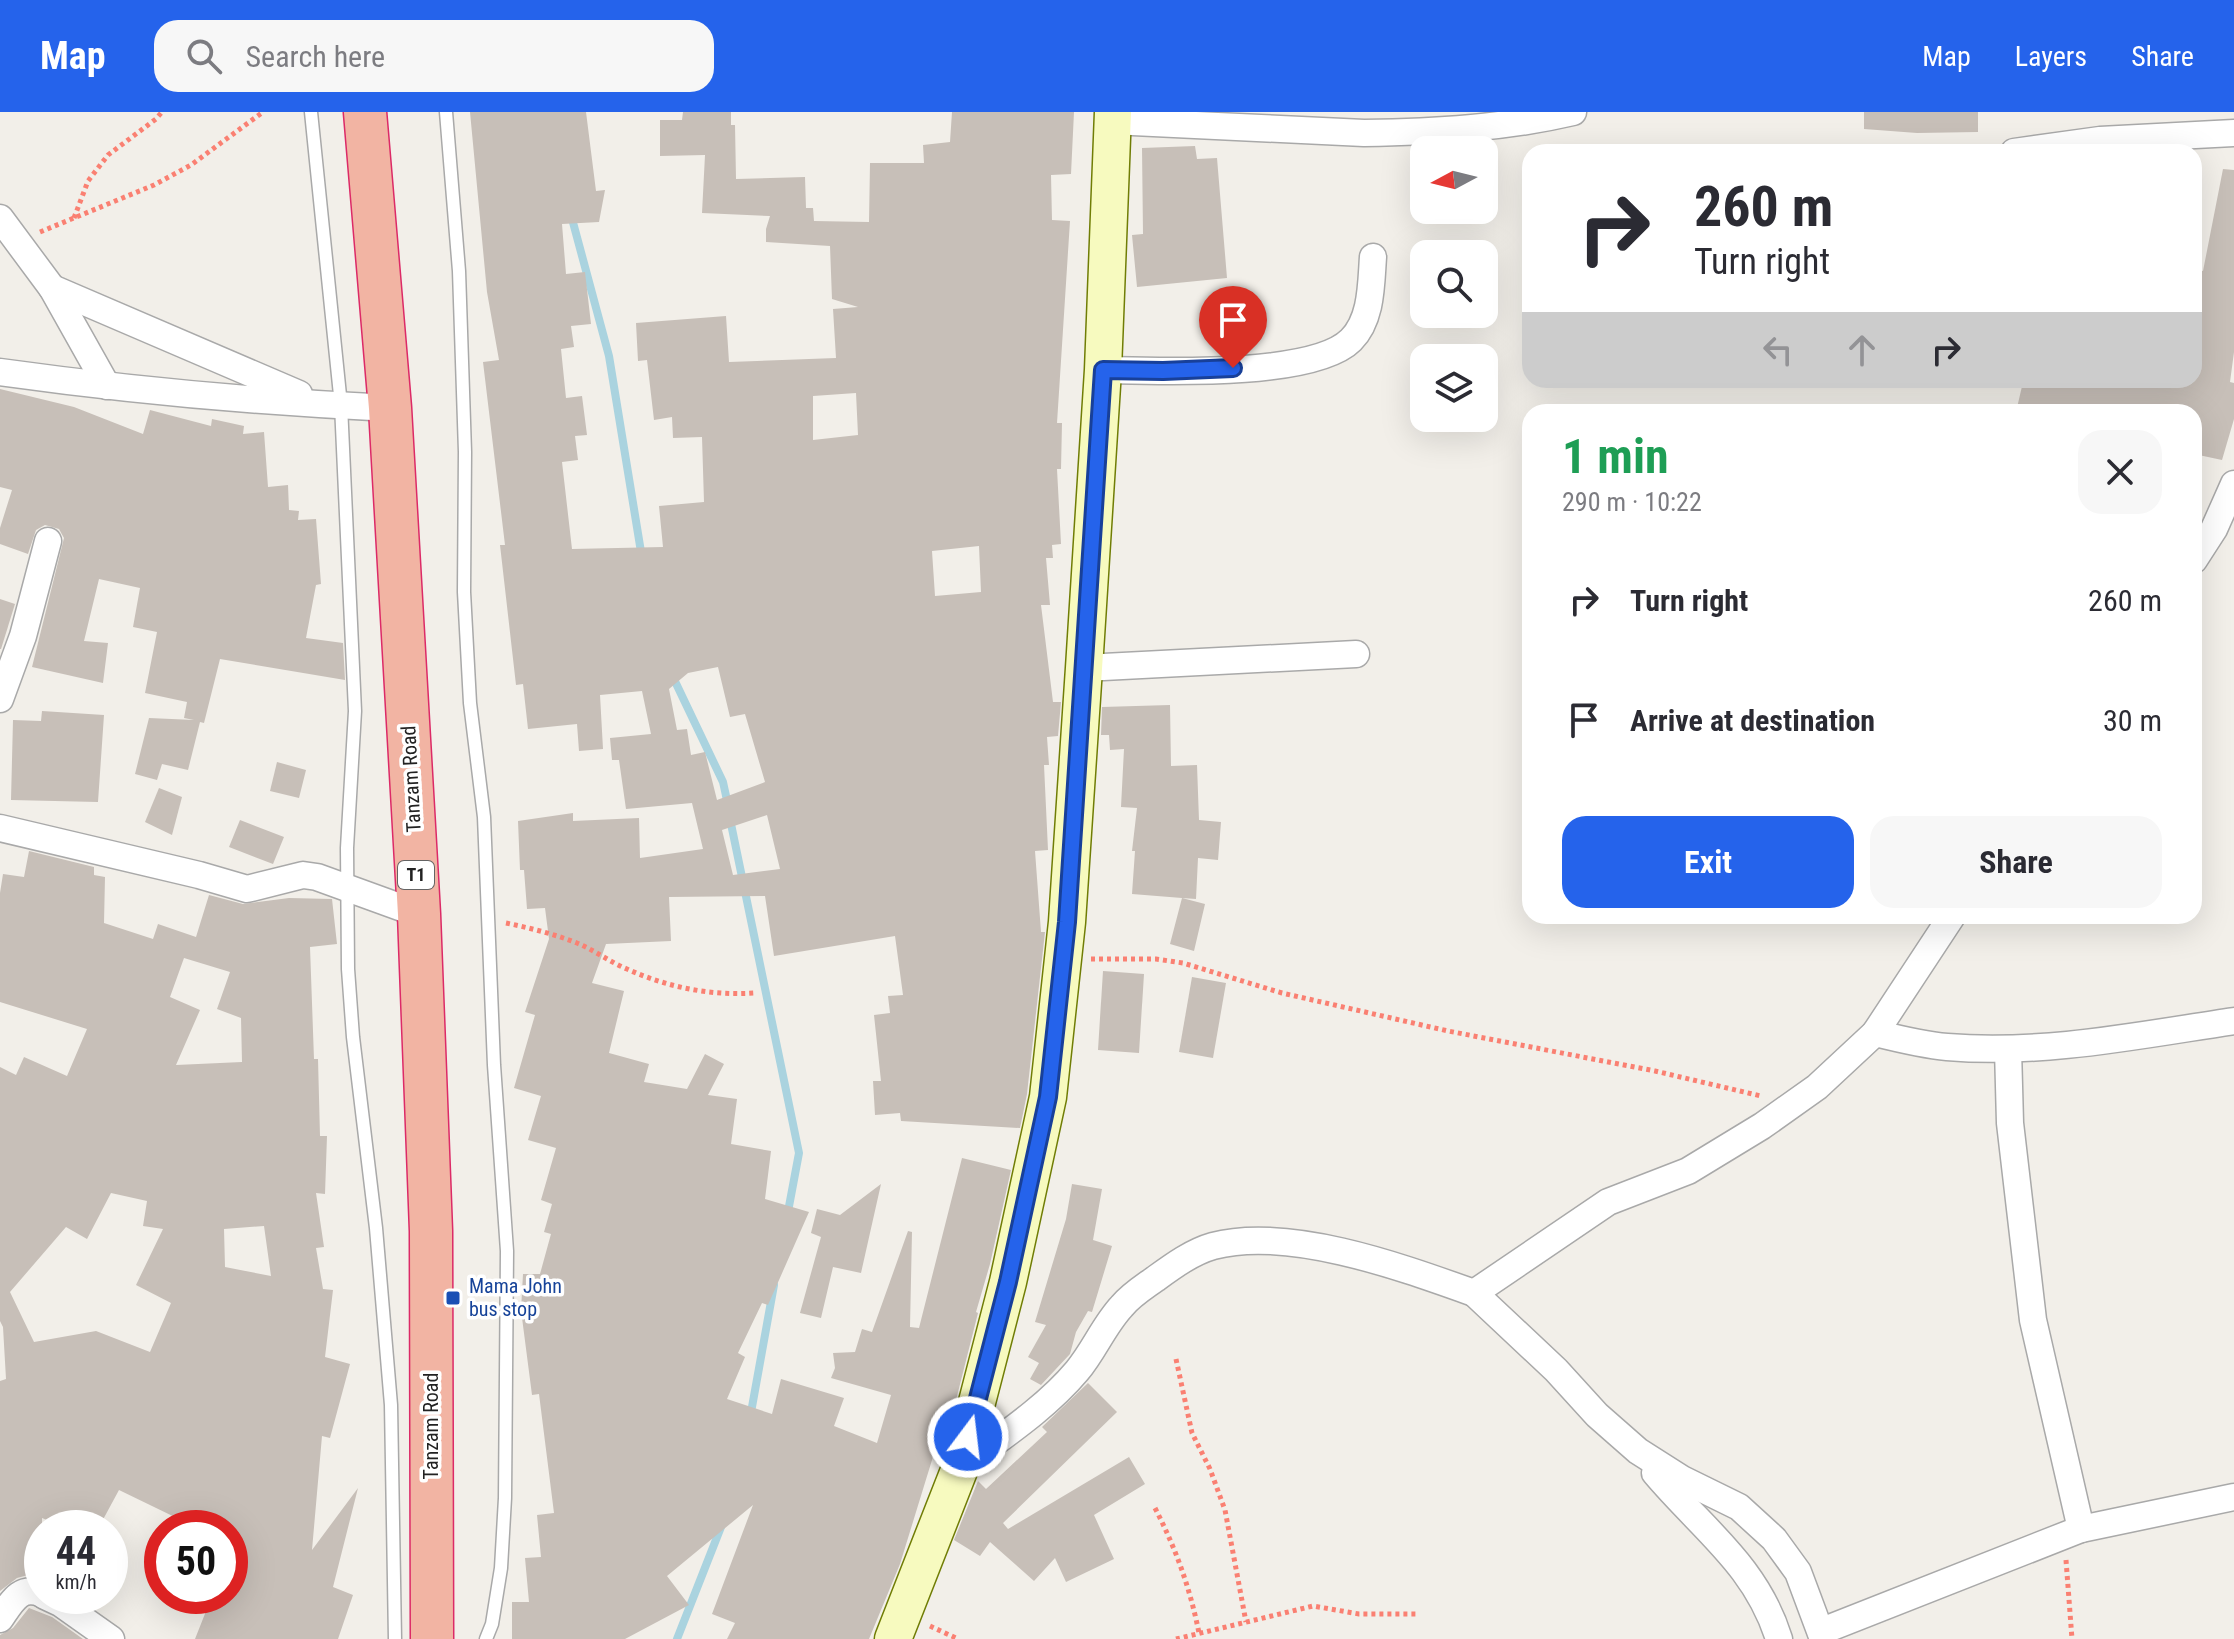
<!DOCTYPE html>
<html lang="en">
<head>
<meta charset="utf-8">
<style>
	body { margin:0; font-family:"Roboto Condensed",sans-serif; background:#f7f7f7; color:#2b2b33; height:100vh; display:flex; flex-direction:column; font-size:30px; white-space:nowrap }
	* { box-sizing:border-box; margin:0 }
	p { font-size:26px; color:#7c7c81 }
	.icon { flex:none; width:44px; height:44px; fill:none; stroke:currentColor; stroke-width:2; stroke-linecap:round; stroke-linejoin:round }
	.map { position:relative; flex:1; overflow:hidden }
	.drawer { position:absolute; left:1522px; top:292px; width:680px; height:520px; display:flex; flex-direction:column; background:#fff; border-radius:24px; box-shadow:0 8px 32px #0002 }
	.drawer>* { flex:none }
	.top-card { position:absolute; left:1522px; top:32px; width:680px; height:244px; border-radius:24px; box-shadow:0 8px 32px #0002; background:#fff; color:#2b2b33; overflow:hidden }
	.needle { width:52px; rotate:263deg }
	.buttons { position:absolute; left:1410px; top:24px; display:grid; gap:16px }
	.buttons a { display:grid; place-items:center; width:88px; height:88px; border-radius:16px; background:#fff; box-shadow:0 8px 32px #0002; font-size:40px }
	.speed { position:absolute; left:24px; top:1398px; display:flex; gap:16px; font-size:40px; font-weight:700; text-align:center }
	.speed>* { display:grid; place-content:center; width:104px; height:104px; border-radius:50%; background:#fff; box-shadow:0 8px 32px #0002; line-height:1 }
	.speed small { font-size:20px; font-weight:400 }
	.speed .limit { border:12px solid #d22; background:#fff; color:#111 }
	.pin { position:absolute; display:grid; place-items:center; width:68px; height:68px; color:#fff; margin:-82px -34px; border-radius:50% 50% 50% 0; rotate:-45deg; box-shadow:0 0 8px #0007 }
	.pin .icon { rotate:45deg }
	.me { position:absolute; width:88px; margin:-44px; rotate:15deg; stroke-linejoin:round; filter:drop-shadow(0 0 6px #0008) }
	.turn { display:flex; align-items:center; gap:28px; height:168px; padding:0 40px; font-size:36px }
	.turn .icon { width:104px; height:104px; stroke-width:2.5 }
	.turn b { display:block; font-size:56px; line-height:68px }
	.lanes { display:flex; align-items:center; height:76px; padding:0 40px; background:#0003; justify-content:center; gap:40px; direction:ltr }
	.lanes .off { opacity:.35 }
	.round { display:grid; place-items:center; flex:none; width:84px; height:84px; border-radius:24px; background:#f7f7f7 }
	.overview { display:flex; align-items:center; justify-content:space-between; height:136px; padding:0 40px }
	h1 { font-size:48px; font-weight:700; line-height:60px; color:#1e9e55 }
	.button { display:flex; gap:16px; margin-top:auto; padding:16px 40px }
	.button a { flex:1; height:92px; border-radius:24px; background:#2563eb; color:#fff; font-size:32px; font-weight:700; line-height:92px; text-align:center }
	.button a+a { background:#f7f7f7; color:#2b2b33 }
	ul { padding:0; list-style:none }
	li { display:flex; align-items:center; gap:24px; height:120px; padding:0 40px }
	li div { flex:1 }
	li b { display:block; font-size:30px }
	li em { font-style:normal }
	header { display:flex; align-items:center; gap:48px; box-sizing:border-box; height:112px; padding:0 40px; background:#2563eb; color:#fff }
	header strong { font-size:38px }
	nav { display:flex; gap:44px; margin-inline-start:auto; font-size:28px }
	.search { width:560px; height:72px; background:#f7f7f7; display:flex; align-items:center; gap:20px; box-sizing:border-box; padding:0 28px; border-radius:24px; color:#7c7c81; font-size:30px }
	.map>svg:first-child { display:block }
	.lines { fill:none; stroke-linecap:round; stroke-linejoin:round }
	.stream { stroke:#aad3df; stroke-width:8 }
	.building { fill:#c7bfb8; fill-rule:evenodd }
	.service-casing { stroke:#a9a9a9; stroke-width:15 }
	.minor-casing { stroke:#a9a9a9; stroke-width:29 }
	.secondary-casing { stroke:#707d05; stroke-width:39 }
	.trunk-casing { stroke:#dc2a67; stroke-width:45 }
	.path { stroke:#fa8072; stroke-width:5; stroke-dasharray:4 4; stroke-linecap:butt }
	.service { stroke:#fff; stroke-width:12 }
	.minor { stroke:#fff; stroke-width:26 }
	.secondary { stroke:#f7fabf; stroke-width:36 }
	.trunk { stroke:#f2b4a3; stroke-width:42 }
	.route-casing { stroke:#184099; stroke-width:20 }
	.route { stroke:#2563eb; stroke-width:14 }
	.transit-dot { fill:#1a4fb4; stroke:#fff; stroke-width:3 }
	.labels { text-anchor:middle; stroke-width:7; stroke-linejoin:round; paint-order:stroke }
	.shield { fill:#fff; stroke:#646464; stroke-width:2 }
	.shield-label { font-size:18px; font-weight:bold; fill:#222 }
	.street-label { font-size:20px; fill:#222; stroke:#fff }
	.transit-label { font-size:20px; fill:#164399; stroke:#fff; text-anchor:start }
</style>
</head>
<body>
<header>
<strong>Map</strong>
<div class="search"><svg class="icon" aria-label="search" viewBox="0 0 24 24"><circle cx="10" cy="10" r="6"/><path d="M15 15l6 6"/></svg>Search here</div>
<nav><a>Map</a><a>Layers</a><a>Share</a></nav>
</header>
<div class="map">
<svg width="2234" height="1527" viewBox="0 0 2234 1527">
	<rect width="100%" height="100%" fill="#f2efe9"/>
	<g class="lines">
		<g class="stream">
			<polyline points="571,103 609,244 642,446"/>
			<polyline points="672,563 723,670 728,693"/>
			<polyline points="730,707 799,1041 787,1105"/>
			<polyline points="750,1306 774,1173"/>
			<polyline points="677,1527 721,1415"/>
		</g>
	</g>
	<g class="building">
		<path d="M470 0H586L596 79 605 78 599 110 562 112 566 162 585 160 591 212 571 214 574 235 561 237 566 286 582 284 587 323 575 324 578 348 562 350 572 437 663 435 659 394 704 390 702 325 673 326 672 305 654 308 647 248 638 249 636 211 726 204 729 250 836 246 833 197 858 195 832 187 830 134 766 130V117L770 104 702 101 705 43 660 44V8H682L683 0H731V13H735L736 67 805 65 806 96H813L814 109 869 110 870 51H924L923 33 950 30 952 0H1074L1071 62 1051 63 1052 108 1070 109 1057 311H1062L1061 357H1057L1061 432 1052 433 1053 446H1046L1050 493H1041L1053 590H1061L1058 624 1047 625 1049 653H1044L1048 738 1035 739 1041 820H1045L1027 982 1020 1016 901 1009 900 1001 875 1003 873 969H881L874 903 890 901 888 884 903 883 895 824 774 844 765 784 669 785 671 829 606 832 592 871 624 879 609 941 649 952 644 970 687 977 705 942 724 952 708 983 737 987 731 1032 771 1039 765 1087 809 1100 768 1193 762 1191 738 1241 745 1245 727 1287 772 1302 781 1267 844 1286 834 1314 877 1331 891 1283 831 1266 835 1256 833 1241 855 1240 862 1217 872 1220 908 1119 912 1120 910 1215 919 1216 962 1046 1011 1058 990 1152 976 1200 978 1201 955 1292 953 1297 948 1296 900 1452 869 1527H727L735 1511 712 1502 753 1393 667 1464 689 1493 625 1527H512V1490H529L525 1446 541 1445 537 1403 554 1401 539 1282 532 1283 521 1198 523 1162H540L551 1122 544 1120 552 1092 541 1088 556 1036 528 1028 541 984 514 976 535 903 525 900 549 827 545 796 527 797 524 758H520L518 709 573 701V709L639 706 640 746 703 737 692 691 626 697 619 648H612L610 626 651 622 642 579 600 583 603 637 579 639 577 612 528 617 523 572 516 573 500 433H505L483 250 499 248 487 180ZM856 281 858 323 813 328V284ZM979 434 981 480 935 484 932 439ZM718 555 730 605 745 602 765 670 717 688 705 640 691 643 687 617 677 618 669 577 688 561ZM767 703 780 757 733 763 722 718Z"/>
		<polygon points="1864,0 1978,0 1978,20 1917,21 1864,17"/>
		<polygon points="1195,34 1197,47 1217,46 1227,166 1137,175 1132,123 1143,122 1142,36"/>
		<polygon points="2223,57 2234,58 2234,240 2230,270 2234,271 2234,307 2222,348 2194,342 2194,300 2016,300 2023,270 2037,274 2038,268 2194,268 2194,157 2203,159"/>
		<polygon points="0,277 74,295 143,322 150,298 211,314 212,307 244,314 243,322 264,320 268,375 288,373 289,398 299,399 298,408 316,407 321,472 316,473 306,526 343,531 345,568 220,547 204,611 200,610 188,658 162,652 157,668 135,662 149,606 194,608 184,606 187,590 145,581 157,520 133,515 140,476 99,467 84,529 108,531 103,571 32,555 64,426 59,417 45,413 36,418 28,442 0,432 0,416 12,378 0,375"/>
		<polygon points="0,487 15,492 1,537 0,537"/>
		<polygon points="1170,593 1171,654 1197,653 1199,708 1221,710 1218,748 1198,746 1196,787 1182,786 1205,792 1194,839 1170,832 1182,786 1132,782 1135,739 1132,739 1137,696 1121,695 1124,637 1110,638 1109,623 1101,623 1102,595"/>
		<polygon points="42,599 104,603 98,690 11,688 13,608 41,609"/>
		<polygon points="277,650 306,658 299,686 270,679"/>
		<polygon points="159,676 182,685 172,723 145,710"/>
		<polygon points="240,708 284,725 273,752 229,735"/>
		<path d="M29 739 94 755V763L105 765 104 811 153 827 158 812 196 825 209 783 243 792 289 786 332 787 337 832 310 835 314 947H318L320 1024H327L325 1082 316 1081 324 1135 316 1136 323 1177 333 1178 325 1245 350 1252 330 1326 322 1324 312 1438 358 1376 333 1475 353 1483 338 1527H195L212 1484H230V1416H182L185 1410 119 1378 99 1415 69 1400 62 1414 42 1406V1465L28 1463 17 1466 0 1479V1269L6 1267 3 1215 0 1209V955L16 963 24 945 67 964 87 917 0 890V781L3 762 24 765ZM184 846 230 860 217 897 241 906 242 950 176 953 200 898 170 885ZM111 1081 147 1089 143 1114 163 1117 136 1173 171 1191 150 1240 96 1219 34 1230 10 1180 66 1115 87 1127ZM264 1114 271 1164 225 1155 224 1117Z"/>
		<polygon points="1103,859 1144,862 1139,941 1098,938"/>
		<polygon points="1192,865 1226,871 1213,946 1179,940"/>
		<polygon points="881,1072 861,1161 833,1155 821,1206 800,1201 821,1125 811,1121 817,1097 840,1103"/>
		<polygon points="1072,1072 1102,1077 1093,1128 1112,1134 1092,1200 1088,1199 1076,1220 1070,1242 1041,1273 1030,1267 1039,1251 1028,1245 1046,1213 1035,1210 1066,1107"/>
		<polygon points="1088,1271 1117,1300 1003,1411 1008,1417 1129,1345 1145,1372 1094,1403 1114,1447 1066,1470 1055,1446 1034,1469 990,1430 980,1444 954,1428 978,1369 986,1377 1047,1320 1042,1315"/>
		<polygon points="29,1496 52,1505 83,1527 0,1527 0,1523 13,1516"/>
	</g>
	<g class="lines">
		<defs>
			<g id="service">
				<polyline points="311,0 341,293 355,599 347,736 348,857 353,925 376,1116 391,1293 395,1527"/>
				<polyline points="446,0 459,159 465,340 464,480 470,591 484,705 494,953 507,1139 505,1386 501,1456 492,1512 486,1527"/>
			</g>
			<g id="minor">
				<path d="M1112 9 1364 21C1434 20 1505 16 1573 0"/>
				<polyline points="2014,40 2100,28 2234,21"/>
				<polyline points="0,106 52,176 107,274"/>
				<polyline points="52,176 299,282"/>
				<path d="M1103 258C1157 259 1313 266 1351 228 1372 207 1371 172 1373 145"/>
				<path d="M0 260C129 278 260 290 390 296"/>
				<polyline points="2194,448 2214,417 2234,372"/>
				<polyline points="1084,556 1356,542"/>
				<polyline points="0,587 23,524 48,429"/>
				<polyline points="0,716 199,763 247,777 303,763 317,765 419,802"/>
				<path d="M1875 921C1899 927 1923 933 1947 935 2043 943 2140 923 2234 909"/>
				<polyline points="2008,937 2010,1011 2033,1208 2081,1417"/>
				<polyline points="1474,1181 1556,1258 1597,1303 1638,1339 1682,1367 1739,1395 1774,1427 1798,1460 1823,1527"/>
				<path d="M960 1356C1000 1326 1045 1297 1077 1259 1094 1239 1104 1213 1122 1194 1131 1183 1144 1175 1155 1167 1173 1154 1192 1140 1213 1134 1289 1114 1401 1155 1474 1181L1608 1090 1688 1059 1762 1014 1817 975 1875 921 1952 804"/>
				<path d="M1655 1361C1702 1417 1756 1453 1779 1527"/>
				<polyline points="45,1484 60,1491 111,1527"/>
				<path d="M0 1507C11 1491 20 1472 42 1482"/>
				<polyline points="1822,1519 2081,1417 2234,1385"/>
			</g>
			<polyline id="secondary" points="893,1527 960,1356 1008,1170 1048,985 1067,810 1084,556 1103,258 1113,0"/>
			<polyline id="trunk" points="365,0 390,296 419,802 431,1119 432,1527"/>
		</defs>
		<use href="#service" class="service-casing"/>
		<use href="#minor" class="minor-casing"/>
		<use href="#secondary" class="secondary-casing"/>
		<use href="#trunk" class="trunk-casing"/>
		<g class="path">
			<polyline points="74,106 88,69 108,43 156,7 162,0"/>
			<polyline points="40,120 154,73 191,53 263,0"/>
			<path d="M506 811C530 816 554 822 577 831 594 838 610 850 627 857 667 875 710 884 754 881"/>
			<polyline points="1091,847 1156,847 1183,851 1282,881 1448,919 1655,959 1761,984"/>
			<polyline points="1176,1247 1192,1321 1210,1357 1225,1398 1246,1510"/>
			<path d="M1155 1396C1176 1437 1190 1476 1199 1521"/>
			<polyline points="2066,1448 2072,1527"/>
			<polyline points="930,1514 958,1527"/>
			<polyline points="1176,1527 1313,1494 1359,1502 1418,1502"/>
		</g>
		<use href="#service" class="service"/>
		<use href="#minor" class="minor"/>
		<use href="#secondary" class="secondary"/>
		<use href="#trunk" class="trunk"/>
	</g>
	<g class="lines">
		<defs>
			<polyline id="route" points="968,1325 1008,1170 1048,985 1067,810 1103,258 1163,259 1233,256"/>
		</defs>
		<use href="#route" class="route-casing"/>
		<use href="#route" class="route"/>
	</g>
	<rect class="transit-dot" x="445" y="1178" width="16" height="16" rx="4"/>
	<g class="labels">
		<rect class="shield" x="398" y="749" width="36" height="28" rx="6"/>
		<g class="shield-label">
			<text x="416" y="769">T1</text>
		</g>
		<g class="street-label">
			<text transform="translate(411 667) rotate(-93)" y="7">Tanzam Road</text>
			<text transform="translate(431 1314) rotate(-90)" y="7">Tanzam Road</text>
		</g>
		<g class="transit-label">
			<text x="469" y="1181">Mama John<tspan x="469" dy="23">bus stop</tspan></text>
		</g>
	</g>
</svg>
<div class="buttons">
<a><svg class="needle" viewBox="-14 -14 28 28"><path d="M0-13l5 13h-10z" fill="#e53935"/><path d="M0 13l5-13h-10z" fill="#7c7c81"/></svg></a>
<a><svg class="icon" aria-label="search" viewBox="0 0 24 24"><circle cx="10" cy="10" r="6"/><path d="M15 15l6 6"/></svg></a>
<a><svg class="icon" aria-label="layers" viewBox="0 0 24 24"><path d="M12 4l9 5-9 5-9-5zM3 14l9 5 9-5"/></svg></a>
</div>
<div class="speed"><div>44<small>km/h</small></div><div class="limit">50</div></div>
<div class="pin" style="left:1233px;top:256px;background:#d93025"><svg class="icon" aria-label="arrive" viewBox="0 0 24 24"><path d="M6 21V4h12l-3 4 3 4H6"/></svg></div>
<svg class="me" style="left:968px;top:1325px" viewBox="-20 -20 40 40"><circle r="17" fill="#2563eb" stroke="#fff" stroke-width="3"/><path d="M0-11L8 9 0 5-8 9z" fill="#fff"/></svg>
<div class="top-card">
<div class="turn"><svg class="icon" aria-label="right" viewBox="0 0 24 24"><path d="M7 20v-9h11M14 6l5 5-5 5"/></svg><div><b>260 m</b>Turn right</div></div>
<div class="lanes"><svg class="icon off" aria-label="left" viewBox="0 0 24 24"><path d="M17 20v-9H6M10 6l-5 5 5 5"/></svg><svg class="icon off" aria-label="ahead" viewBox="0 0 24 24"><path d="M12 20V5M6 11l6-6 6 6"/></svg><svg class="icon" aria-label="right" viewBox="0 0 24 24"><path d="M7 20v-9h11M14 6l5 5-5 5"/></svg></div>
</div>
<section class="drawer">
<div class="overview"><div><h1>1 min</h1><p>290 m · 10:22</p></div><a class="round"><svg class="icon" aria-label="close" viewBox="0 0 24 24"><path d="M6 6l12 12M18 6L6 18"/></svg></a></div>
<ul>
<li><svg class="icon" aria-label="right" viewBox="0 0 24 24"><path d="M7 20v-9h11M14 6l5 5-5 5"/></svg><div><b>Turn right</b></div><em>260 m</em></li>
<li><svg class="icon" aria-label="arrive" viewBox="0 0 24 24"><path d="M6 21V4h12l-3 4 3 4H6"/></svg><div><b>Arrive at destination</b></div><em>30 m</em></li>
</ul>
<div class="button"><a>Exit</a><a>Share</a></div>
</section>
</div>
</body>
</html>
